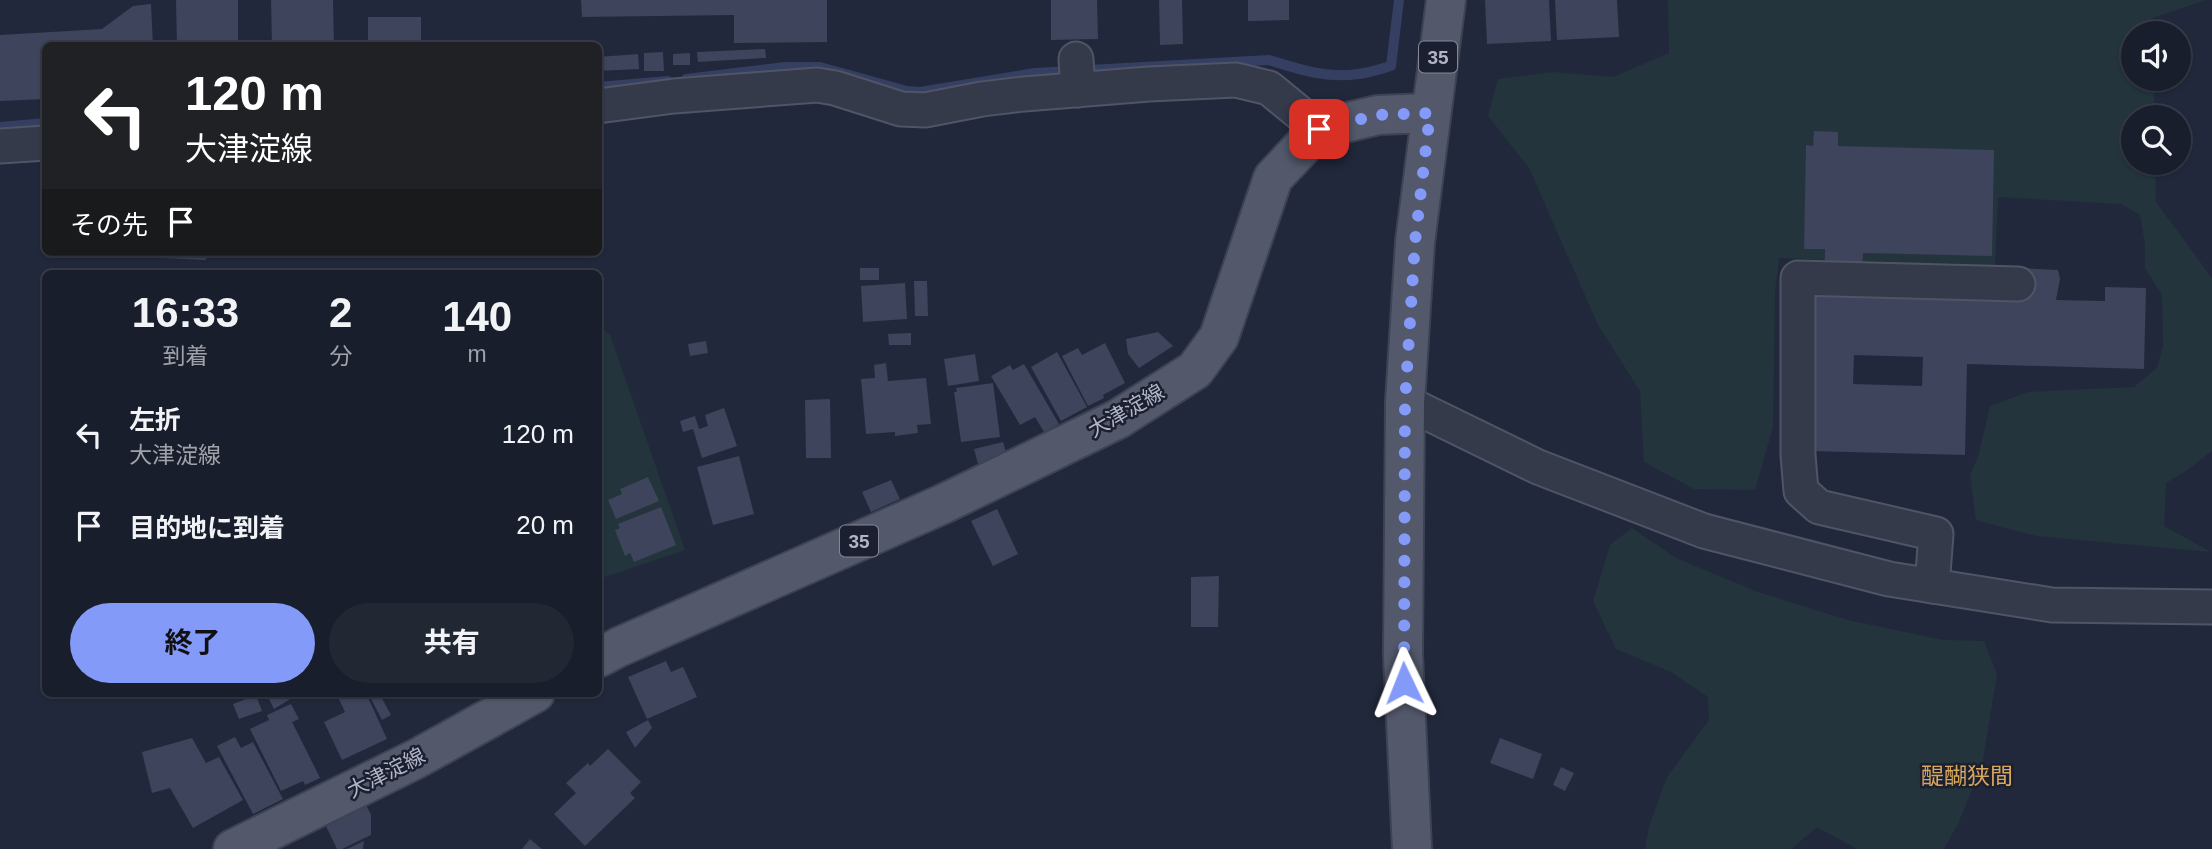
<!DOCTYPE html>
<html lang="ja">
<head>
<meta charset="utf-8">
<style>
	body { margin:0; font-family:Helvetica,"Noto Sans JP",sans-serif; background:#222734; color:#f1f3f6; height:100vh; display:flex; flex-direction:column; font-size:26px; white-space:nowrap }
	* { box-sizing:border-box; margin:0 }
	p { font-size:23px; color:#9fa2a9 }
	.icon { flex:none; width:38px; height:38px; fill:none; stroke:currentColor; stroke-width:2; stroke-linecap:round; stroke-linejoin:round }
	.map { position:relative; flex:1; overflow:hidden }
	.side { position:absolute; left:42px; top:270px; width:560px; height:427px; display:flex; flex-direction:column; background:#191e2c; border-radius:10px; box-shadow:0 2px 5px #0004,0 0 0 2px #373c48 }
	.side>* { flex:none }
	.guide { position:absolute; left:42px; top:42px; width:560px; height:214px; border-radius:10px; box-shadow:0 2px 5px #0004,0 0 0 2px #373c48; background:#202124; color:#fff; overflow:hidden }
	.fabs { position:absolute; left:2121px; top:21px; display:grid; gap:14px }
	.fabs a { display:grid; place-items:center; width:70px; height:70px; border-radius:50%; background:#191e2c; box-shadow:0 2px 5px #0004,0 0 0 2px #373c48; font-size:35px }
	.pin { position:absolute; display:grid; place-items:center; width:60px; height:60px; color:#fff; margin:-30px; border-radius:14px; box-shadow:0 4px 10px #0006 }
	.me { position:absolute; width:77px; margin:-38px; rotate:358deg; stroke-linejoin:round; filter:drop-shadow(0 0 5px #0008) }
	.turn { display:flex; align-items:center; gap:24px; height:147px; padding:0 28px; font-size:32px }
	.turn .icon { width:91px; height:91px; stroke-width:2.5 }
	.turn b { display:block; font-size:49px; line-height:60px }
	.then { display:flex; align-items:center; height:66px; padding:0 28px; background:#0003; gap:14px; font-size:26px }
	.eta { display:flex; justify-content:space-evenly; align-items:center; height:119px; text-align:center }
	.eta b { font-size:42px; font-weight:700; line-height:49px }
	.action { display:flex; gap:14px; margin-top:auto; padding:14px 28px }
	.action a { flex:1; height:80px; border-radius:42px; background:#839af9; color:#111; font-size:28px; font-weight:700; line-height:80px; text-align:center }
	.action a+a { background:#222734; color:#f1f3f6 }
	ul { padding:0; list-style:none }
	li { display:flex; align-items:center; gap:21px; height:91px; padding:0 28px }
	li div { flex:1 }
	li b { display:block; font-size:26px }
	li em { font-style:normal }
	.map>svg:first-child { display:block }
	.green { fill:#23343c }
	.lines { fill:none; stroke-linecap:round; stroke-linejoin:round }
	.stream { stroke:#353f62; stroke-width:10 }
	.building { fill:#3d445b; fill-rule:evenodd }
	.minor-casing { stroke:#505566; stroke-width:37 }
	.major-casing { stroke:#3e4354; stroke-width:42 }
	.minor { stroke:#353a4b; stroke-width:33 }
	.major { stroke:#53596b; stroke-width:38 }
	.route { stroke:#839af9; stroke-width:12; stroke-dasharray:0 21.6 }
	.labels { text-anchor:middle; stroke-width:5; stroke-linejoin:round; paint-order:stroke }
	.shield { fill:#1b1f2f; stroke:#838899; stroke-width:2 }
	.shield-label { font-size:19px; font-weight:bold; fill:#b0b5c7 }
	.street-label { font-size:21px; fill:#b0b5c7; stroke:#1b1f2f }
	.neighbourhood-label { font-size:23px; fill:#d6a75c; stroke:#1b1f2f }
</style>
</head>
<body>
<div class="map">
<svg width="2212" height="849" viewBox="0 0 2212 849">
	<rect width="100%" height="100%" fill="#21283b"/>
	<g class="green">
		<polygon points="1668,0 2206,0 2153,18 2153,33 2133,33 2133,79 2154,79 2154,117 2133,117 2133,163 2155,163 2156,202 2212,278 2212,451 2186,471 2166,483 2164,526 2211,552 2036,536 1976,520 1970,475 1978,457 1990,406 2028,392 2134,387 2157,368 2163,346 2162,295 2145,268 2145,244 2140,215 2121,204 1998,197 1995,266 1779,258 1775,292 1773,427 1755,490 1694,489 1644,462 1640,391 1598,325 1529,168 1488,116 1498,79 1554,72 1613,77 1669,53"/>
		<polygon points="598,326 610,335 685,550 599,579"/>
		<polygon points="1632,528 1676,558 1758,592 1848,620 1943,640 1984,641 1997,674 1982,766 1958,824 1944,849 1857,849 1817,827 1791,849 1645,849 1649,826 1667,777 1709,720 1708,697 1671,672 1616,649 1593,601 1610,545"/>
	</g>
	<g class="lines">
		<g class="stream">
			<path d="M686 79 785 67H820L907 91 920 92 1035 73 1269 60C1298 69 1327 79 1358 74 1369 73 1380 69 1391 66L1399 0"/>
			<polyline points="598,87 668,81"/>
			<polyline points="0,127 46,123"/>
		</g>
	</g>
	<g class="building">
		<polygon points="176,0 238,0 238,46 177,46"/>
		<polygon points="271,0 333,0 334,46 272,46"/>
		<polygon points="581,0 827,0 827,42 734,43 734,15 582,17"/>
		<polygon points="1051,0 1097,0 1098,39 1051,40"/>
		<polygon points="1159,0 1182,0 1183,44 1160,45"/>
		<polygon points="1248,0 1289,0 1289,20 1248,21"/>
		<polygon points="1485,0 1549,0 1551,41 1487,44"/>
		<polygon points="1555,0 1617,0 1619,37 1557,40"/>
		<polygon points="151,4 153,46 46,46 46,99 0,101 0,35 102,29 133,6"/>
		<rect x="368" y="17" width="53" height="29"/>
		<polygon points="765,49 766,58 698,62 697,52"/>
		<polygon points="663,52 664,71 644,71 644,53"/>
		<polygon points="690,53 690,65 673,65 673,54"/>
		<polygon points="638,54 639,69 598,71 598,57"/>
		<polygon points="1814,131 1838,132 1838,146 1994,150 1992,256 1863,253 1861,292 1824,291 1825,249 1804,249 1806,145 1813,146"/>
		<polygon points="162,252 206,252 206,260 162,258"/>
		<rect x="860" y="268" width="19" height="12"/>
		<path d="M2018 268 2058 270 2060 279 2056 300 2105 301V287L2146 288 2144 369 1967 364 1965 455 1810 451 1815 295ZM1854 355 1923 357 1922 386 1853 384Z"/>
		<polygon points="914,281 927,281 928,316 915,316"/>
		<polygon points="905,283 907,319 863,322 861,286"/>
		<polygon points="1158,332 1173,346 1139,368 1128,354 1126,339"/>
		<polygon points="911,333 911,345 889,345 888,334"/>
		<polygon points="706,341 708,353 690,356 688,344"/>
		<polygon points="1105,343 1125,383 1103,395 1104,398 1088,406 1062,356 1078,348 1082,355"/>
		<polygon points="1057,352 1087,407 1061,421 1031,367"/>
		<polygon points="975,354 979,381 948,386 944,359"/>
		<polygon points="886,363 888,381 926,378 931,424 917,425 918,433 895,436 895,432 866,434 861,379 875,378 874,365"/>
		<polygon points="1024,364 1059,424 1044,432 1035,417 1020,425 991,376 1010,365 1013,370"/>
		<polygon points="993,383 1000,437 961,442 954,392 957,392 956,388"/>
		<polygon points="830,399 831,458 806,458 805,400"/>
		<polygon points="724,408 737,446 702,458 693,429 683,432 680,421 695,416 699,429 708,426 705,415"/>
		<polygon points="1003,442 1007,456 978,464 974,449"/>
		<polygon points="739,456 754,514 713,525 697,467"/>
		<polygon points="648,477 659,501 616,519 608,500 622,494 620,489"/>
		<polygon points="891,480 900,499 871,512 862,492"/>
		<polygon points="661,507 676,545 634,562 630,553 625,556 615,530 620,528 618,524"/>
		<polygon points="997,509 1018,554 993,566 971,521"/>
		<polygon points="1219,576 1218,627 1191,627 1191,577"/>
		<polygon points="666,661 671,672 683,667 697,697 647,719 628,677"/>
		<polygon points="271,693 289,693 292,698 274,709 267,695"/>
		<polygon points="336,693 366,693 387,739 342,760 324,722 345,712"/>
		<polygon points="368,693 379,693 391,715 382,720"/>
		<polygon points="256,695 262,711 239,719 233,704"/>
		<polygon points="291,704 299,719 292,722 320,778 305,785 303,781 281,791 250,729 269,720 267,715"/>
		<polygon points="648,720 652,728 635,748 626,732"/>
		<polygon points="235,737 241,748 253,742 283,799 253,814 217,746"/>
		<polygon points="192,738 206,763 219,757 243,800 193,828 170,788 152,793 142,752"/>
		<polygon points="1500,738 1542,754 1533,779 1490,763"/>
		<polygon points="608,749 641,782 630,793 635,798 585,846 554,814 576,793 566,783 588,763 590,766"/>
		<polygon points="1561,767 1574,773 1565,791 1553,785"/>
		<polygon points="366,805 371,815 371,835 342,849 337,849 325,824"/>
		<polygon points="530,839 542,849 522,849"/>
		<polygon points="364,841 363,849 347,849"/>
	</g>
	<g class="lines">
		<defs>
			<g id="minor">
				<polyline points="1076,59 1078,90"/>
				<polyline points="598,106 674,96 817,85 835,88 901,109 925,110 982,99 1024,94 1149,84 1236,80 1269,88 1319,129"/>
				<polyline points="0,146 46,143"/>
				<polyline points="1405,402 1538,467 1704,531 1889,579 2052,605 2212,607"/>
				<polyline points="1932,586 1936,534 1819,507 1801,491 1798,455 1798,278 2018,284"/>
			</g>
			<g id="major">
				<polyline points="598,658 619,647 943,504 1118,419 1195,370 1219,337 1273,178 1319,129 1378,115 1430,113"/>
				<polyline points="233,849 416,759 535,693"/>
				<polyline points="1412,849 1403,655 1405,402 1415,242 1446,0"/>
			</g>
		</defs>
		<use href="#minor" class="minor-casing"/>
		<use href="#major" class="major-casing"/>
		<use href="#minor" class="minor"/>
		<use href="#major" class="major"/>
	</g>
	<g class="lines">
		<polyline class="route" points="1319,129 1378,115 1430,113 1415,242 1405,402 1404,683"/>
	</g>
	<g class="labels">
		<g class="shield">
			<rect x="1419" y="41.5" width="38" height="31" rx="5"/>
			<rect x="840" y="525.5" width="38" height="31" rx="5"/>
		</g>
		<g class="shield-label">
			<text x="1438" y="64">35</text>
			<text x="859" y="548">35</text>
		</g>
		<g class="street-label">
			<text transform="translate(1126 411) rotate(-30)" y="7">大津淀線</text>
			<text transform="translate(386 773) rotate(-27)" y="7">大津淀線</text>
		</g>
		<g class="neighbourhood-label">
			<text x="1967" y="784">醍醐狭間</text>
		</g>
	</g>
</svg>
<div class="fabs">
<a><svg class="icon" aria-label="sound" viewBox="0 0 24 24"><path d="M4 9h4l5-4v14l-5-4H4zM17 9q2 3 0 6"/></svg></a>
<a><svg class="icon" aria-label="search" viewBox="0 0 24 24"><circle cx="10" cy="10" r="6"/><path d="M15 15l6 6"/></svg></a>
</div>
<div class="pin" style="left:1319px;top:129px;background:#d93025"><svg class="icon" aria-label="arrive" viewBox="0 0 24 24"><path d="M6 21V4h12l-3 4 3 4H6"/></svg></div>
<svg class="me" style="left:1404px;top:683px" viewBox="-20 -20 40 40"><path d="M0-17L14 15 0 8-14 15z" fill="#839af9" stroke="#fff" stroke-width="4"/></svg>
<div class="guide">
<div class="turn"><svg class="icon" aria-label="left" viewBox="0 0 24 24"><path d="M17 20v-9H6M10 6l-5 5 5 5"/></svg><div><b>120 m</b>大津淀線</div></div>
<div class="then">その先<svg class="icon" aria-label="arrive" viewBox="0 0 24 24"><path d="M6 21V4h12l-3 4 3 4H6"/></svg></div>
</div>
<section class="side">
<div class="eta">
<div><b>16:33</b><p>到着</p></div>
<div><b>2</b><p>分</p></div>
<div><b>140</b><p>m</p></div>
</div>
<ul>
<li><svg class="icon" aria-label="left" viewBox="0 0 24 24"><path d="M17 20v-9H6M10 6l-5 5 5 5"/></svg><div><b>左折</b><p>大津淀線</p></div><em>120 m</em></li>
<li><svg class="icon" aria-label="arrive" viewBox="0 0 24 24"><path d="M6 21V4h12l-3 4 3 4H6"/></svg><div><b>目的地に到着</b></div><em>20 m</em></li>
</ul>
<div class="action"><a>終了</a><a>共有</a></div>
</section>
</div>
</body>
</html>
